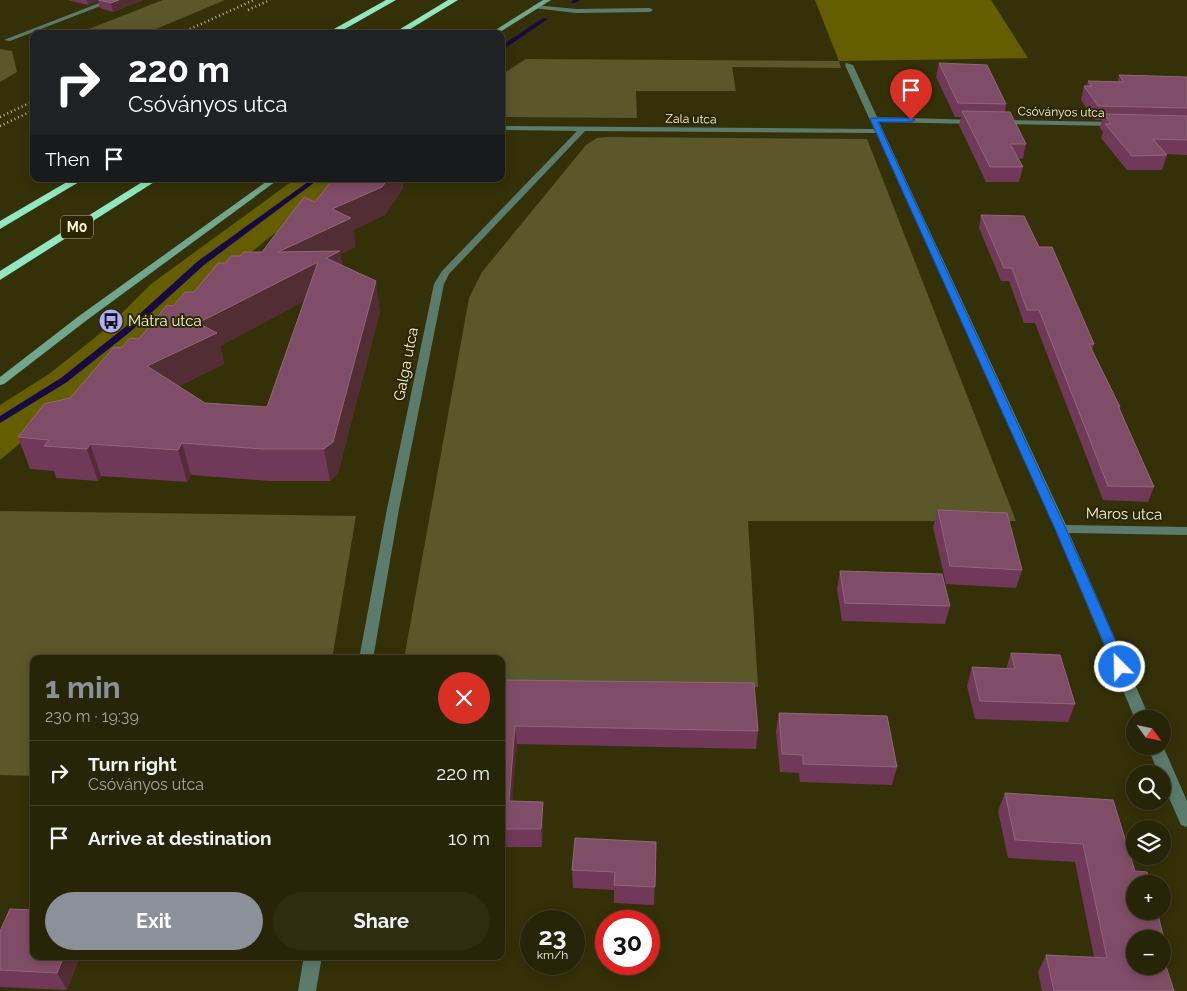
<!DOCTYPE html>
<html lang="en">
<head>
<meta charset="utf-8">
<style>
	body { margin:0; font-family:Raleway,sans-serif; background:#2f2d11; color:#f1f3f6; height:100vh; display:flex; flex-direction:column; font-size:19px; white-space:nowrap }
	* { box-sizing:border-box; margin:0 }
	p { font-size:16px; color:#a4a59b }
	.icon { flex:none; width:28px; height:28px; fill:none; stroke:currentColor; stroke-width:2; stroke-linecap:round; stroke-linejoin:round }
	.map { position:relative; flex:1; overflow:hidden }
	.details { position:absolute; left:30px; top:655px; width:475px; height:305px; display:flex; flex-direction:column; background:#272507; border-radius:10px; box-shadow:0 2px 12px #0003,0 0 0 1px #434228 }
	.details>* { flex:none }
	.top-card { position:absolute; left:30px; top:30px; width:475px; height:152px; border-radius:10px; box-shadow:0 2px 12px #0003,0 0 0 1px #434228; background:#202124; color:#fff; overflow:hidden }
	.needle { width:32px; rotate:123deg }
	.fabs { position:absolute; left:1126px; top:710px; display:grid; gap:10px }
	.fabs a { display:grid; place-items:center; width:45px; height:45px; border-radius:50%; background:#272507; box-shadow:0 2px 12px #0003,0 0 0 1px #434228; font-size:25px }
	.speed { position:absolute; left:520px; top:910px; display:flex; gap:10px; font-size:25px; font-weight:700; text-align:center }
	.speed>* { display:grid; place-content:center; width:65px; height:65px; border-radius:50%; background:#272507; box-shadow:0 2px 12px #0003,0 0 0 1px #434228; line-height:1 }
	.speed small { font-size:12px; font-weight:400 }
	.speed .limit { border:8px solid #d22; background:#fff; color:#111 }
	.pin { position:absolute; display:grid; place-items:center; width:42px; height:42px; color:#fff; margin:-51px -21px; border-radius:50% 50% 50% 0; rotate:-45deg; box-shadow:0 0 5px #0007 }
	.pin .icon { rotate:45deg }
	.me { position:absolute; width:55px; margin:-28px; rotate:337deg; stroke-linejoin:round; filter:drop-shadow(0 0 4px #0008) }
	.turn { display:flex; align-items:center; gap:18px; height:105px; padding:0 15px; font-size:22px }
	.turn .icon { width:65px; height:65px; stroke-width:2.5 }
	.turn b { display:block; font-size:35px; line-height:42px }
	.then { display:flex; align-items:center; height:48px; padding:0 15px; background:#0003; gap:10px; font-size:19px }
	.round { display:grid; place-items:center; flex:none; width:52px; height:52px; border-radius:26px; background:#2f2d11 }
	.summary { display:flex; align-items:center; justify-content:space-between; height:85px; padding:0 15px }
	h1 { font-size:30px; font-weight:700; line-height:38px; color:#8c9099 }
	.cta { display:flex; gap:10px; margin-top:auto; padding:10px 15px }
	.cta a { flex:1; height:58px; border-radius:30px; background:#8c9099; color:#fff; font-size:20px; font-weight:700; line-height:58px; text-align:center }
	.cta a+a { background:#2f2d11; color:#f1f3f6 }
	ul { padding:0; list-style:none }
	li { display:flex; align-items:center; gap:15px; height:65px; padding:0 15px; border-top:1px solid #434228 }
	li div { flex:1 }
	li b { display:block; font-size:19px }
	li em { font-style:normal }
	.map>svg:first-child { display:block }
	.green { fill:#5a572b }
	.forest { fill:#645e01 }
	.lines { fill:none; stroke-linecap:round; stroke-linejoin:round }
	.stream { fill:#170943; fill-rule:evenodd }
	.lane { fill:#5b7c6d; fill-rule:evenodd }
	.street { fill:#5b7c6d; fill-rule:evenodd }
	.secondary { fill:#71a78f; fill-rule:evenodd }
	.highway { fill:#90e7c1; fill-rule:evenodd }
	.rail { stroke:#c0bd9f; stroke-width:2.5; stroke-dasharray:1 3; stroke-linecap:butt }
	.wall { fill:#703859; fill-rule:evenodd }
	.shaded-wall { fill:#522d33 }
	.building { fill:#7f4d67; stroke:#926779; fill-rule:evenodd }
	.route { fill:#1a73e8; stroke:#114b97 }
	.labels { text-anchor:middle; stroke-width:4; stroke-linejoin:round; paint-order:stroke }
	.far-street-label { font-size:12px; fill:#f8f6db; stroke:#2a2700 }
	.shield { fill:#2a2700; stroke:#bab899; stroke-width:1 }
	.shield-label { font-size:14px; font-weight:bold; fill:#f8f6db }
	.poi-label { font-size:15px; fill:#f8f6db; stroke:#2a2700; text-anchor:start }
	.street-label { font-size:15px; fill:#f8f6db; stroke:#2a2700 }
</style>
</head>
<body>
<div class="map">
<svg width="1187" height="991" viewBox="0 0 1187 991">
	<rect width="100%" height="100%" fill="#343109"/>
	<g class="green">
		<polygon points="163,0 225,0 144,34 76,34"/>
		<polygon points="0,49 12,51 17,72 0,82"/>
		<polygon points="526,59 839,61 841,68 732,67 736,91 636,91 637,118 501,117 501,75"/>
		<polygon points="608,137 867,139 1016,521 748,521 758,687 501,682 501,659 404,659 469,298 482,272 586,145 597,138"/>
		<polygon points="0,511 356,516 332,659 34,659 34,776 0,775"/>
	</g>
	<g class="forest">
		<polygon points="815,0 991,0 1028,58 839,61"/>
		<polygon points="295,179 348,179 266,240 0,460 0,405 49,374 107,328 151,284"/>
	</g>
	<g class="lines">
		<g class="stream">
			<polygon points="573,0 580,0 575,3 571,3"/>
			<polygon points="543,18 548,19 501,51 501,46"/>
			<polygon points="312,179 319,179 204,265 130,332 67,382 0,423 0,416 61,378 124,328 198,261"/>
		</g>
		<polygon class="lane" points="535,5 576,9 650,8 653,10 650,12 576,13 533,8 533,6"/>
		<g class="street">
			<polygon points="107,0 116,0 10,41 4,40"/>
			<polygon points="846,63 853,65 877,117 976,120 980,122 976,124 879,122 1066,525 1187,527 1187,535 1069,533 1150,719 1135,719 1055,529 876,133 585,131 449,274 444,284 399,509 373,659 359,659 387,509 434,284 442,271 577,131 501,130 501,126 874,129 845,65"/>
			<polygon points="996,120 1116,122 1120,124 1116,126 999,124 995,122"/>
			<polygon points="1147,746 1163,746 1187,801 1187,827 1181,825 1162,782 1162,774 1159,774"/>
			<polygon points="304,956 322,956 316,991 298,991"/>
		</g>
		<g class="secondary">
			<polygon points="543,0 551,0 497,34 489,34"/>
			<polygon points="270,179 279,179 87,320 4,384 0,385 0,377 79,316"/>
		</g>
		<g class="highway">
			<polygon points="386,0 396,0 336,34 325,34"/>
			<polygon points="448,0 458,0 402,34 392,34"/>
			<polygon points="72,179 84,179 0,229 0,221"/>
			<polygon points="147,179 159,179 0,280 0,271"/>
		</g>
		<g class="rail">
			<polyline points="248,10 270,0"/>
			<polyline points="179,34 254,0"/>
			<polyline points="0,117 34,101"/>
			<polyline points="0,126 34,110"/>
		</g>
	</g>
	<g class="wall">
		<polygon points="67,0 143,0 113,12 100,8 98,1 88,5"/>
		<polygon points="939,63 1006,104 1005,112 1026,144 1023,159 1018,158 1023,167 1019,182 986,182 959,125 961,117 955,117 936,77"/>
		<polygon points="1119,75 1187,77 1187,155 1166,154 1167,155 1162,170 1127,170 1101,138 1103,132 1100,128 1102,120 1095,120 1081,100 1084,86 1087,86 1088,81 1118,82"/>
		<path d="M333 179H402L403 188 385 215 353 230 355 247 340 254 342 265 380 311 338 473 330 481H269L191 475 187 482 101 476 98 481 56 478 54 471 30 469 18 437 70 398 121 348 139 339 173 306 194 292 225 263 240 256 262 252 315 202ZM304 301 267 407 205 403 179 386 224 364 220 346Z"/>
		<polygon points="981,215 1039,247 1094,344 1092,351 1120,407 1119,410 1154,487 1148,502 1103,500 1035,323 1024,323 1009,281 1001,281 979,228"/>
		<polygon points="938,510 1022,570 1016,588 946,584 933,527"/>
		<polygon points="840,571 950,606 945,624 842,621 837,589"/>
		<polygon points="1011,653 1075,704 1068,722 975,719 967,686 972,667 1006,669"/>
		<polygon points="501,680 758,731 756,749 517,744 512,801 543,802 543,820 542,847 501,847"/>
		<polygon points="779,713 897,767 892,785 800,782 799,773 780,772 776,731"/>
		<polygon points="1005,793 1135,871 1163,935 1161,939 1135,939 1174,991 1042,991 1038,972 1046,955 1094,957 1075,862 1008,858 998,811"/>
		<polygon points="656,842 654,905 614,903 614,890 573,888 572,870"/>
		<polygon points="0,931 80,956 67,990 0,987"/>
	</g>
	<g class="shaded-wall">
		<polygon points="87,0 98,0 98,1 88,5"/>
		<polygon points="119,0 143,0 113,12 111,3"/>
		<polygon points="388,179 402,179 403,188 385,215 353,230 355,247 340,254 344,280 220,346 224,364 156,397 147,366 198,323 278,252 332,209"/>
		<polygon points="376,281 380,311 338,473 330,481 324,449"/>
		<polygon points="182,443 191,475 187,482 178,450"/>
		<polygon points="90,444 101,476 98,481 87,449"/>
		<polygon points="515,726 517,744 511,819 509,801"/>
		<polygon points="543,802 543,820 542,847 541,829"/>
		<polygon points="64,956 80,956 67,990 57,973"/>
	</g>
	<g class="building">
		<polygon points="99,0 119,0 111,3"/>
		<polygon points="939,63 987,65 1006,104 958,103"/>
		<polygon points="1119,75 1187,77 1187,108 1098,106 1084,86 1092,86 1088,81 1124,82"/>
		<polygon points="962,111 1010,112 1026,144 1010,144 1023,167 990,167"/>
		<polygon points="1104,114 1187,116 1187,140 1153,139 1167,155 1132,156 1105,124 1111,124"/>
		<path d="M333 179H388L382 187 332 209 351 218 278 252 340 251 326 258 376 281 333 442 324 449H262L182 443 178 450 90 444 87 449 44 446 49 440 18 437 44 404 70 398 114 347 121 348 130 338 139 339 167 305 173 306 185 292H194L218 263H225L231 256H240L244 252H262L304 197 315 202ZM318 262 267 407 205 403 147 366 217 333 198 323Z"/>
		<polygon points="981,215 1024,216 1039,247 1052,247 1094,344 1089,344 1120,407 1118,406 1154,487 1108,486 1039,310 1027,310 1012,268 1004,268"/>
		<polygon points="938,510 1007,513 1022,570 950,566"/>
		<polygon points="840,571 942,574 950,606 845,603"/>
		<polygon points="1011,653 1060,655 1075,704 980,701 972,667 1015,669"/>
		<polygon points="501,680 754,683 758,731 515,726 509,801 543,802 541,829 501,829"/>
		<polygon points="779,713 887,716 897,767 803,764 803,755 782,754"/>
		<polygon points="1005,793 1113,800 1135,871 1147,872 1150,884 1135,884 1135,911 1157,911 1163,935 1157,934 1158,939 1135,939 1135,966 1162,966 1162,954 1174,991 1054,991 1046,955 1107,958 1083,844 1015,840"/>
		<polygon points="575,838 656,842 655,887 614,885 615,872 572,870"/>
		<polygon points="10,909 34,910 34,956 64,956 57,973 0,970 0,931"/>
	</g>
	<polygon class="route" points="871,118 911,118 915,120 911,122 878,122 1066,529 1127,667 1125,671 1116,671 1114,667 1055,529 870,119"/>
	<defs>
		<symbol id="bus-disc" viewBox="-11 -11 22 22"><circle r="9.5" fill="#b0aefa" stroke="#2a2700"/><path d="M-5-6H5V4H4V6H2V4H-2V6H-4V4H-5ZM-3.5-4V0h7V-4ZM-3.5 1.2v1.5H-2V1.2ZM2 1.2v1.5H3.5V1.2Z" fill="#111"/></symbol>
	</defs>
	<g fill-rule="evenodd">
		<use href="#bus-disc" x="97" y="307" width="28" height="28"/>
	</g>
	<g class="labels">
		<g class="far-street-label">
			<text transform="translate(1061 112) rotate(1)" y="4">Csóványos utca</text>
			<text transform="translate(691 119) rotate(1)" y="4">Zala utca</text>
		</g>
		<rect class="shield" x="61" y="215.5" width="32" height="23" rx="4"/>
		<g class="shield-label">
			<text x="77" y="232">M0</text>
		</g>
		<g class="poi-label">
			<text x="128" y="326">Mátra utca</text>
		</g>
		<g class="street-label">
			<text transform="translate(406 364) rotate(-79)" y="5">Galga utca</text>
			<text transform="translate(1124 514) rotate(1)" y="5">Maros utca</text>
		</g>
	</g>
</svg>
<div class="fabs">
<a><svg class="needle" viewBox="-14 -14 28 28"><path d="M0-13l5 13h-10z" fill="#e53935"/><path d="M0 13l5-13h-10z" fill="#a4a59b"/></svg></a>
<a><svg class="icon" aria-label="search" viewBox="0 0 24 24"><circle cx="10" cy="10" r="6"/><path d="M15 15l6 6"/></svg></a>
<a><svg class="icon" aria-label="layers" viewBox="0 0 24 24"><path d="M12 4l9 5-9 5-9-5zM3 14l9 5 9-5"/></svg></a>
<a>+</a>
<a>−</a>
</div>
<div class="speed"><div>23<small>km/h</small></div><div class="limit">30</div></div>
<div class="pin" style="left:911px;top:120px;background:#d93025"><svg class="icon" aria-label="arrive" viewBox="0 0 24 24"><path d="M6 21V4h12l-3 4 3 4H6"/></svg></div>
<svg class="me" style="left:1120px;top:667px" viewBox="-20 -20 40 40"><circle r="17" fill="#1a73e8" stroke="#fff" stroke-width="3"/><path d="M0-11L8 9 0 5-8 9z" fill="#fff"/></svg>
<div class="top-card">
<div class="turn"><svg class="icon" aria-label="right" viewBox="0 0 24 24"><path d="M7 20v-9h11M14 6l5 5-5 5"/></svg><div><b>220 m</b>Csóványos utca</div></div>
<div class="then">Then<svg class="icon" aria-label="arrive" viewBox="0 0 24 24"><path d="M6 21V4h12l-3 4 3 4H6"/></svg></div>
</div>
<section class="details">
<div class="summary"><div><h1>1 min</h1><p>230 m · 19:39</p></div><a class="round" style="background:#d93025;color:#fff"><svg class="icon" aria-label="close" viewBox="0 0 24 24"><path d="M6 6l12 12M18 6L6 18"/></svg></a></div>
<ul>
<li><svg class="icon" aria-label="right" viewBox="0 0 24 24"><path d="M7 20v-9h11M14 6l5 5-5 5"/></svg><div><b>Turn right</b><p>Csóványos utca</p></div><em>220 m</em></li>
<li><svg class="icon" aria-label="arrive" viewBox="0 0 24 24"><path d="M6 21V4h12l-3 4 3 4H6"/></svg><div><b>Arrive at destination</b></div><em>10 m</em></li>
</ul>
<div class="cta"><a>Exit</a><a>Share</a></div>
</section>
</div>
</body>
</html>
